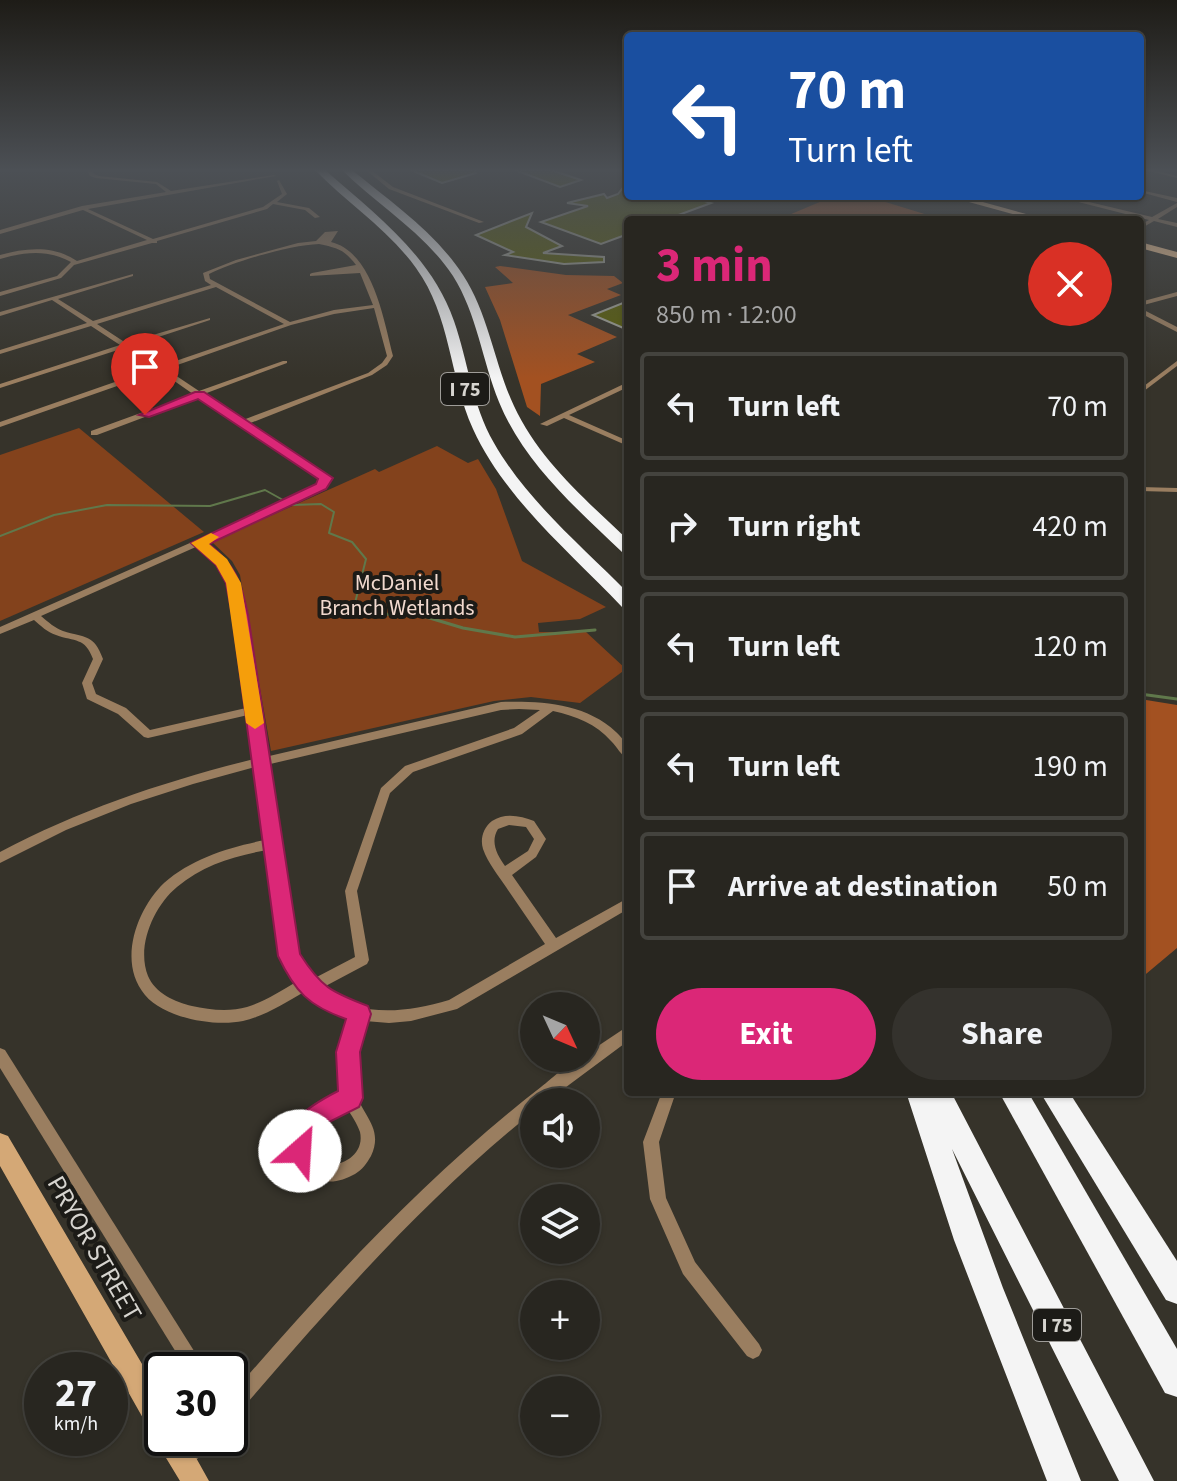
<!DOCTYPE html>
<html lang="en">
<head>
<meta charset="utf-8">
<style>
	body { margin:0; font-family:"Source Sans 3",sans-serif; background:#34322d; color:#f1f3f6; height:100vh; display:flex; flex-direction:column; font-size:30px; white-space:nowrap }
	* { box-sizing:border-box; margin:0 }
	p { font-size:26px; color:#a5a5a5 }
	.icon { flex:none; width:44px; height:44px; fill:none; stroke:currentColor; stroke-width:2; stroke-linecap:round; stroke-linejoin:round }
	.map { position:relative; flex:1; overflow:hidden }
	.panel { position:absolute; left:624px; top:216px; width:520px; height:880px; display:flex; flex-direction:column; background:#282620; border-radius:8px; box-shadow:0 2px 6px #0004,0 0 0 2px #44433e }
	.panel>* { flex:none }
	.top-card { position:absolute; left:624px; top:32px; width:520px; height:168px; border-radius:8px; box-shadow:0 2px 6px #0004,0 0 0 2px #44433e; background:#1a4fa0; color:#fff; overflow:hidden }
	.needle { width:52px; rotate:134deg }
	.fabs { position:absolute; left:520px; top:992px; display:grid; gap:16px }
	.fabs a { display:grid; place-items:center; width:80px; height:80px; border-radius:50%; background:#282620; box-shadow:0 2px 6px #0004,0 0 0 2px #44433e; font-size:40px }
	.speed { position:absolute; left:24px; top:1352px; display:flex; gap:16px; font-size:40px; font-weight:700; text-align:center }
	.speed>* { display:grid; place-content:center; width:104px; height:104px; border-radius:50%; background:#282620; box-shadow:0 2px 6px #0004,0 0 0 2px #44433e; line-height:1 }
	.speed small { font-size:20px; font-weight:400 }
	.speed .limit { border:4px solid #111; border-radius:12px; background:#fff; color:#111 }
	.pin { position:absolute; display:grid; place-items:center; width:68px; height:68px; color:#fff; margin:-82px -34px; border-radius:50% 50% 50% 0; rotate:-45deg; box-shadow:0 0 8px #0007 }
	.pin .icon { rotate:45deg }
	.me { position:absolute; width:88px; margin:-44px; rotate:26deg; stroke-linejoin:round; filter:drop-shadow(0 0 6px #0008) }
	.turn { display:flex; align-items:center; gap:28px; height:168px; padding:0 32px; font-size:36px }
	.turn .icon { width:104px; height:104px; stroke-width:2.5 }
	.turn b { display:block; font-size:56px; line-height:68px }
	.round { display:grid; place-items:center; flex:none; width:84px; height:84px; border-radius:42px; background:#34322d }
	.head { display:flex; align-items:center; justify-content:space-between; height:136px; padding:0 32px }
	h1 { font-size:48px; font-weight:700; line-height:60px; color:#db2777 }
	.action { display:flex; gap:16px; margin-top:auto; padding:16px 32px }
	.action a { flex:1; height:92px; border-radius:48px; background:#db2777; color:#fff; font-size:32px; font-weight:700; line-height:92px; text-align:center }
	.action a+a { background:#34322d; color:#f1f3f6 }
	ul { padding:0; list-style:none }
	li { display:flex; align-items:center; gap:24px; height:108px; margin:0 16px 12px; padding:0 16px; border:4px solid #44433e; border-radius:8px }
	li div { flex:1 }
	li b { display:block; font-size:30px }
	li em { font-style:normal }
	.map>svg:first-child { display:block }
	.green { fill:#83421c }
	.forest { fill:#a35121 }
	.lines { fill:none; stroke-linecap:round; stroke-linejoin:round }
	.stream-far1 { stroke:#60784b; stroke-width:2 }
	.stream { stroke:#60784b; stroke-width:3 }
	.building { fill:#5a5e0a; stroke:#9e9f94; stroke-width:2 }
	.street { fill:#9a7e60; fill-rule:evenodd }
	.secondary { fill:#d4a876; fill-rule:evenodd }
	.primary { fill:#f9cb98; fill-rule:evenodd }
	.highway { fill:#f4f4f4; fill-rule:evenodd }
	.route { fill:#db2777; stroke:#8e194d; stroke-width:2 }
	.slow { fill:#f59e0b }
	.labels { text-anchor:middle; stroke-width:8; stroke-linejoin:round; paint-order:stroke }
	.shield { fill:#1c1b17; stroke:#9e9c98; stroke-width:2 }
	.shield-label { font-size:20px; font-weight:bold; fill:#d6d4cf }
	.park-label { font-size:22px; fill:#f2dacf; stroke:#1c1b17 }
	.near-street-label { font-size:26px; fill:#d6d4cf; stroke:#1c1b17 }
</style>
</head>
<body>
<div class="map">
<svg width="1177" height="1481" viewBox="0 0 1177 1481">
	<rect width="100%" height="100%" fill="#36332a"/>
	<g class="green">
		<polygon points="79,428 204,532 0,621 0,455"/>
		<polygon points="437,446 468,463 478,459 496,489 522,561 606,607 580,619 538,623 539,632 586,632 626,669 580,703 531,697 494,701 271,751 240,575 232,561 212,542 375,469 379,472"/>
	</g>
	<g class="forest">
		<polygon points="834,196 866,196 944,220 777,220"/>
		<polygon points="500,266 566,275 614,276 623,283 607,289 621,295 568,315 617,337 577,354 595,362 541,384 540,416 527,407 500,320 485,287 513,283 495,267"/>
		<polygon points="1140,699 1177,705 1177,948 1140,979"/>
	</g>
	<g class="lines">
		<polyline class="stream-far1" points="0,536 54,515 107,505 210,506 265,490 292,505 321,504 334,512 329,533 352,542 366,559 355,603 358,607"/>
		<g class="stream">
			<polyline points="356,605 363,613 423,616 463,628 515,637 595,630"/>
			<polyline points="1140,694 1177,699"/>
		</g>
	</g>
	<g class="building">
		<polygon points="411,170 475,170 476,173 442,183"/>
		<polygon points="515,170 551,170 581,180 560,187"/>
		<polygon points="628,181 628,196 688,196 711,203 665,220 628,220 628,234 601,244 541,222 588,206 567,203 604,194 607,198 618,194"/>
		<polygon points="532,213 526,227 562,246 543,253 604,257 604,262 564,264 505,255 513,252 476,235"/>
		<polygon points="628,301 628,330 593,315"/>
	</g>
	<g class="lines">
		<g class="street">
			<path d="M87 170H92L94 174 99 176 157 182 171 191 274 175 276 176 88 209 153 239 263 207 282 194 277 181 279 180 287 194 277 202 309 208 320 217 315 218 305 210 273 204 267 209 157 241V243H152L74 265 61 278 0 296V292L57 276 71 262C48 249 24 252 0 259V255C26 248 53 245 77 261L147 240 83 210 0 234V230L82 206 166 192 156 184 96 178 90 176Z"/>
			<polygon points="366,170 371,170 393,187 484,222 479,223 389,189"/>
			<polygon points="1145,170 1154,170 1177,176 1177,178"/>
			<polygon points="1140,190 1177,198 1177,202 1140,192"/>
			<polygon points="1055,196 1064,196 1152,217 1177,203 1177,207 1158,219 1177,223 1177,227 1154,221 1140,229 1140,225 1149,220"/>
			<path d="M338 231 331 242C373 252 384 321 393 356L387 365 372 375 248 424 330 478 324 489 205 543 225 560 238 583 265 757 501 702C541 701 585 703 616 732 620 736 626 742 628 747 629 751 628 756 628 760 621 755 617 747 611 741 596 724 576 716 553 711L522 734 413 772 390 793 357 891 369 960 367 964 320 989C360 1018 404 1013 449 1000L545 944C532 925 519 906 506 887 498 875 488 863 483 849 480 839 483 828 492 821 505 812 521 816 534 821L546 839 536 857 512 875 556 938 628 898V909L457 1009 411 1021 389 1023 365 1021C359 1043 352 1065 355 1088 359 1114 385 1126 371 1156 367 1163 362 1170 355 1174 344 1180 332 1184 320 1180 307 1176 299 1168 295 1155 284 1123 318 1106 342 1094L340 1066 352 1018 323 1007 304 992C285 1003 265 1016 243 1021 214 1027 164 1018 145 995 117 962 137 909 164 883 192 858 230 847 265 840L255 767 193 784 131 804 66 830 0 863V852C81 809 166 781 254 759L248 715 148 738 144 737 118 714 87 699 82 683 93 659C85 637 75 642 56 635 47 632 41 626 34 620L0 634V627L278 504 318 485 322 479 198 397 97 435H91V431L193 394 160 371 0 427V422L155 368 124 348 0 388V384L120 345 91 326 0 354V350L87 323 52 300 0 316V312L133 274V276L58 299 93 321 211 285 205 281 203 273 236 260 298 243 316 241 325 232ZM319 244C337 248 344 249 356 265L312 273 310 274V276L360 273 373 305 334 310 290 322 210 279 209 274C236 261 290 245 319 244ZM216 287 284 324 161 366 131 346 210 320V318L126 343 97 324ZM374 308 387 356 382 363 368 373 243 420 204 394 287 363V361H283L199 391 166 369 291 325 334 314ZM198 546 218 563 228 583 246 708 150 730 126 708 96 694 92 683 103 659C94 634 85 638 63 631 55 628 48 622 41 616ZM519 709 540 710 514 728 405 766 381 788 345 891 355 957 311 980 299 963 293 945 266 765 501 710ZM509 825 526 827 534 839 528 851 505 866C497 855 490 842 498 829ZM267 850 280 945 286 964 296 982C281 991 264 1002 247 1007 230 1012 209 1010 192 1006 175 1002 155 993 148 976 136 946 154 906 177 887 203 865 234 856 267 850ZM347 1108C351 1115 357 1123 360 1132 365 1155 341 1168 321 1165 288 1140 323 1118 347 1108Z"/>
			<polygon points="1177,292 1177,296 1140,306 1140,302"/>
			<polygon points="1140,308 1177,327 1177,332 1140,313"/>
			<polygon points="1177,361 1177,366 1140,394 1140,389"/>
			<polygon points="628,382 628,387 569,415 628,441 628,446 564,418 547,426 540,424"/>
			<polygon points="1140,487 1177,488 1177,492 1140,491"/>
			<path d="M628 1026V1041L546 1102H534V1111C423 1200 328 1309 236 1416L230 1419V1396C326 1285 425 1177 541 1087 552 1079 572 1058 586 1058V1054Z"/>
			<polygon points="0,1048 5,1050 206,1370 187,1370 0,1068"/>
			<polygon points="662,1092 676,1092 659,1142 666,1198 695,1262 759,1344 762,1350 759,1356 753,1359 747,1356 683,1274 650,1199 643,1142"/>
			<path d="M190 1438H212C207 1450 195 1464 183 1468L176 1466 174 1459 176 1452Z"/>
		</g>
		<polygon class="secondary" points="0,1133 8,1136 162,1398 162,1438 185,1438 209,1481 180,1481 160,1448 157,1436 152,1434 0,1166"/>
		<g class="primary">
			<polygon points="947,196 961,196 1048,220 1034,220"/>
			<polygon points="1140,242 1177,252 1177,258 1140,248"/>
		</g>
		<g class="highway">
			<path d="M315 170H325C375 214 431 255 454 321 468 361 472 405 494 443 527 501 582 546 628 593V608L622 607C570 552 505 499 473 429 449 376 451 316 416 268 388 229 348 204 315 170Z"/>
			<path d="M342 170H352C391 202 435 232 463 275 489 315 494 363 514 406 539 460 586 500 628 540V554L622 552C576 508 524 463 499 402 482 360 477 314 453 276 424 232 378 206 342 170Z"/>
			<polygon points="906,1092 951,1092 1154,1481 1119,1481 952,1149 1003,1288 1081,1481 1047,1481 954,1240"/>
			<polygon points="999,1092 1028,1092 1177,1349 1177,1397 1165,1393"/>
			<polygon points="1040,1092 1069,1092 1177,1261 1177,1304 1166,1300"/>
		</g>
	</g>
	<linearGradient id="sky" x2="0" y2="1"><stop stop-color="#1e1c17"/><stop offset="0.45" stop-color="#4c5055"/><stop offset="1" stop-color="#4c5055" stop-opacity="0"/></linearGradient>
	<rect width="1177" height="378" fill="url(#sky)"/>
	<path class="route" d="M195 392H204L333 478 326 489 209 544C236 566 241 581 248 615L300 954C321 987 331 992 368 1006L371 1014 360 1052 363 1098 359 1107 327 1123 314 1137 309 1160 300 1164 291 1160C276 1124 311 1105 338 1091L336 1052 346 1019C309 1006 295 992 278 956L232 615 226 583 216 565 191 543 301 491 316 484 318 479 198 399 149 417 139 415Z"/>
	<polygon class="slow" points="211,533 219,537 209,544 227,559 241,583 264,723 255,729 246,723 226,583 216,565 191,543"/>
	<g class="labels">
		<g class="shield">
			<rect x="441" y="373" width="48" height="32" rx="6"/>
			<rect x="1033" y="1309" width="48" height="32" rx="6"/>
		</g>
		<g class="shield-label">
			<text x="465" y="396">I 75</text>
			<text x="1057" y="1332">I 75</text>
		</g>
		<g class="park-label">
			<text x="397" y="590">McDaniel<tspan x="397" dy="25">Branch Wetlands</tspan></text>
		</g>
		<g class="near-street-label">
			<text transform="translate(95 1248) rotate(60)" y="9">PRYOR STREET</text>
		</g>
	</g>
</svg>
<div class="fabs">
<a><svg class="needle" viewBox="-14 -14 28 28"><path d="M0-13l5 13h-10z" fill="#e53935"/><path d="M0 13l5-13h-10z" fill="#a5a5a5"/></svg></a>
<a><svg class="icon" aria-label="sound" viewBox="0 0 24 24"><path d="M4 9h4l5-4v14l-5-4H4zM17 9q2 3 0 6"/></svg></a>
<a><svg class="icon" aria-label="layers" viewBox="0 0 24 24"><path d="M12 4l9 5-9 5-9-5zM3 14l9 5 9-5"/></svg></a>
<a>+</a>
<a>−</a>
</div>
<div class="speed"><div>27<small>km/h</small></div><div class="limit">30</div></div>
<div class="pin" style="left:145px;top:415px;background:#d93025"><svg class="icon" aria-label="arrive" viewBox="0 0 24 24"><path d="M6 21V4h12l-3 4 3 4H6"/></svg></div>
<svg class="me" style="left:300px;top:1151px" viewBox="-20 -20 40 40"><circle r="19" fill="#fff"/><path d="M0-13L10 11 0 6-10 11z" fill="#db2777"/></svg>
<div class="top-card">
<div class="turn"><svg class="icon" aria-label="left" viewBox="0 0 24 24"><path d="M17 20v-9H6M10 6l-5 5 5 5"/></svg><div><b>70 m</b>Turn left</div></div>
</div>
<section class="panel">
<div class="head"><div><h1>3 min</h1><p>850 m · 12:00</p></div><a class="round" style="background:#d93025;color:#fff"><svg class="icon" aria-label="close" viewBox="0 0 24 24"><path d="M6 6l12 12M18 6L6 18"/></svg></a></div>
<ul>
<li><svg class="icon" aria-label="left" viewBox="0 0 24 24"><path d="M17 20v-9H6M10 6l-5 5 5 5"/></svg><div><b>Turn left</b></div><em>70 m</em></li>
<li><svg class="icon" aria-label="right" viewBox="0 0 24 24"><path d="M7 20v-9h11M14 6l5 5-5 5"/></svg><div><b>Turn right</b></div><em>420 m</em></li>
<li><svg class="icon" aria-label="left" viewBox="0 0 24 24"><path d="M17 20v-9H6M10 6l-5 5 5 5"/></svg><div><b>Turn left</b></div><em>120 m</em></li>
<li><svg class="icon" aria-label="left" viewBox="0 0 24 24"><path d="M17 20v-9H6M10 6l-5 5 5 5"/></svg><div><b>Turn left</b></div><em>190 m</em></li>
<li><svg class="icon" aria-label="arrive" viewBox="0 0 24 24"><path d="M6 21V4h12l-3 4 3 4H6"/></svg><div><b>Arrive at destination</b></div><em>50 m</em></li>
</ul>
<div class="action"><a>Exit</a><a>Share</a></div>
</section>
</div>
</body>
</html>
